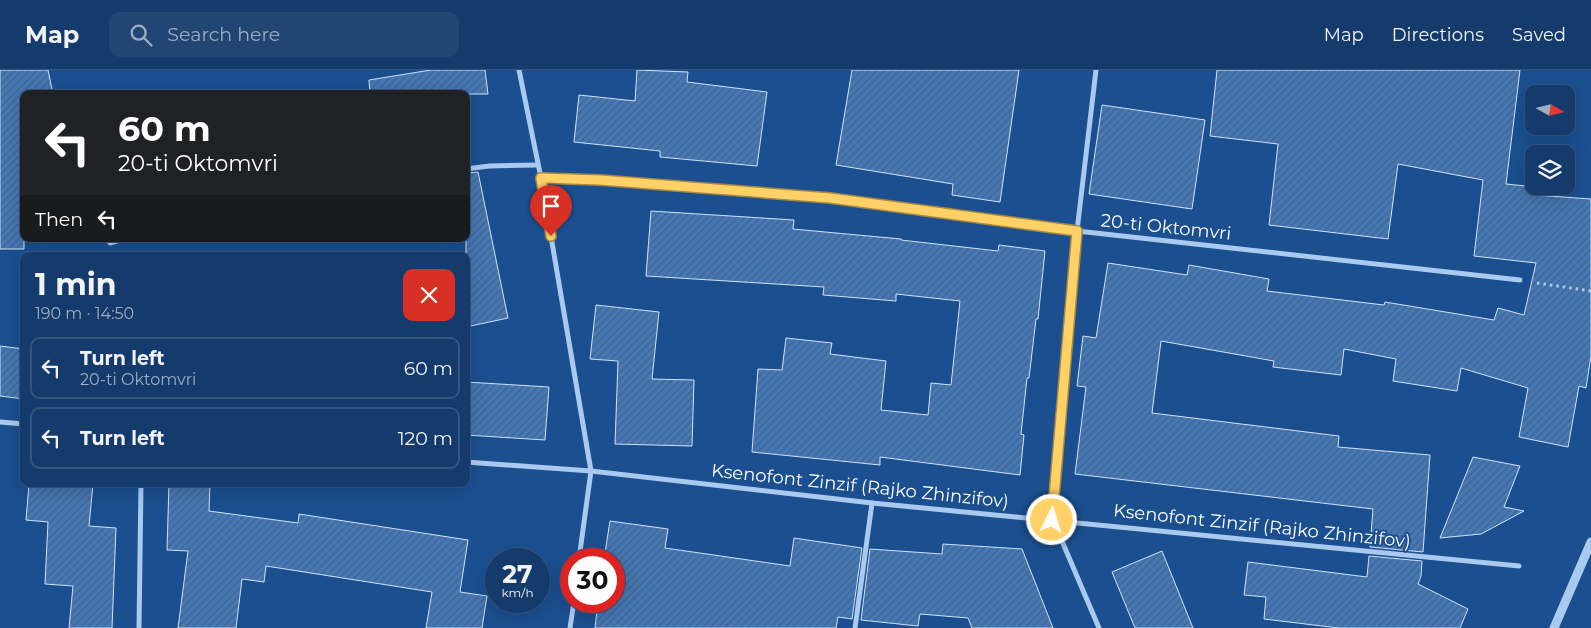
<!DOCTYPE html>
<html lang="en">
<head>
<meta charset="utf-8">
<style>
	body { margin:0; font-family:Montserrat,sans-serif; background:#214673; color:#f1f3f6; height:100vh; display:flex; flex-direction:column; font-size:19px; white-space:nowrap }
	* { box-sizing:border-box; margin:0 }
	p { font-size:16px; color:#9dadc1 }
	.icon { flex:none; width:28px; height:28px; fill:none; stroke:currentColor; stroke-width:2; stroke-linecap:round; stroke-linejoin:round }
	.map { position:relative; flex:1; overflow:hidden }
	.drawer { position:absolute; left:20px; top:182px; width:450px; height:235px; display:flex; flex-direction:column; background:#143b6b; border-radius:10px; box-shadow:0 5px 20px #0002,0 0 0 1px #33557e }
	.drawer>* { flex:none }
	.top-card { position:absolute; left:20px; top:20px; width:450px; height:152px; border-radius:10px; box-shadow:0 5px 20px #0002,0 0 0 1px #33557e; background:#202124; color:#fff; overflow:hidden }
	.needle { width:32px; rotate:98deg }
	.tools { position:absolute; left:1525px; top:15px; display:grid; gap:10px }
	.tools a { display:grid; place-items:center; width:50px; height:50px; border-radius:10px; background:#143b6b; box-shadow:0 5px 20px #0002,0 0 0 1px #33557e; font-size:25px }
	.speed { position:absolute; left:485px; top:478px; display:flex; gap:10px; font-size:25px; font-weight:700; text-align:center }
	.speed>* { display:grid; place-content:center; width:65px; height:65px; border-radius:50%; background:#143b6b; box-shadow:0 5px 20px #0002,0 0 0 1px #33557e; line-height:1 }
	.speed small { font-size:12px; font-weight:400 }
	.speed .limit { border:8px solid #d22; background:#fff; color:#111 }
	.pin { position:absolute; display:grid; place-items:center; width:42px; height:42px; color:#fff; margin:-51px -21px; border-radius:50% 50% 50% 0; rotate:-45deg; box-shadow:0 0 5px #0007 }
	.pin .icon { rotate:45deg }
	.me { position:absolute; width:55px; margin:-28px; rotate:5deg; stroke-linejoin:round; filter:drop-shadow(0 0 4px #0008) }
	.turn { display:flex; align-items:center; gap:18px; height:105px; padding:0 15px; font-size:22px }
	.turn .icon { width:65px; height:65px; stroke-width:2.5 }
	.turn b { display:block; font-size:35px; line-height:42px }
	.then { display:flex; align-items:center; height:48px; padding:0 15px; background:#0003; gap:10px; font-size:19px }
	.round { display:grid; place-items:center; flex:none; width:52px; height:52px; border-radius:10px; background:#214673 }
	.summary { display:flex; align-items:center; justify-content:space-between; height:85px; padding:0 15px }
	h1 { font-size:30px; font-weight:700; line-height:38px }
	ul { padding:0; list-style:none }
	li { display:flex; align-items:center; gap:15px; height:62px; margin:0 10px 8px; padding:0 5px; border:2px solid #33557e; border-radius:10px }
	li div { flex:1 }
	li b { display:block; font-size:19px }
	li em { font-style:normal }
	header { display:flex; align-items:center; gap:30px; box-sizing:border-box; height:70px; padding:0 25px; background:#143b6b; border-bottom:1px solid #33557e }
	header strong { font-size:24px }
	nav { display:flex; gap:28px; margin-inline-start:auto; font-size:18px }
	.search { width:350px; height:45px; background:#214673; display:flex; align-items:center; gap:12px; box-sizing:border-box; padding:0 18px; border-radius:10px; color:#9dadc1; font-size:19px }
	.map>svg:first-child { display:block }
	.building { fill:url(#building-hatch); stroke:#cfe3fa }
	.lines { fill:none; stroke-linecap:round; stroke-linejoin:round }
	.path { stroke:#a9c9ee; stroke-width:3; stroke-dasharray:2.5 4; stroke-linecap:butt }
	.minor { stroke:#a9c9ee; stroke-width:5 }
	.tertiary { stroke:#a9c9ee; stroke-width:9 }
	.route-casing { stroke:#a68842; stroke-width:12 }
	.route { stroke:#ffd166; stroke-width:9 }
	.labels { text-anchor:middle; stroke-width:4; stroke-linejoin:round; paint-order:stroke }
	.street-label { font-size:18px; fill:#fff; stroke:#1b4f8f }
</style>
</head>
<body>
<header>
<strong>Map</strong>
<div class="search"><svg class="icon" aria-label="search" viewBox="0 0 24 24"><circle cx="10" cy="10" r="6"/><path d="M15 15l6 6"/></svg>Search here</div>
<nav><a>Map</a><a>Directions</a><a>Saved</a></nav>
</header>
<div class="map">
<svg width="1591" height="558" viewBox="0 0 1591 558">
	<defs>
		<pattern id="building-hatch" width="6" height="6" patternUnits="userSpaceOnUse" patternTransform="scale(1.25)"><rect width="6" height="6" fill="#4478b7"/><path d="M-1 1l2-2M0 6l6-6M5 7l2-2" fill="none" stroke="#486282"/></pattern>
	</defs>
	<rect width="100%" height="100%" fill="#1b4f8f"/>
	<g class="building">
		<polygon points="0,0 48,0 53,24 24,24 24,179 0,179"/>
		<polygon points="431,0 485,0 488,24 370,24 369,10"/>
		<polygon points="637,0 688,2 687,12 767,22 757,96 660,87 660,81 574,72 579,25 635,31"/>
		<polygon points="852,0 1019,0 1000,132 952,125 953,114 836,95"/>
		<polygon points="1217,0 1520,0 1506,114 1536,117 1535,125 1591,129 1591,286 1586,318 1579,316 1568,377 1519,367 1528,318 1461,298 1457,321 1393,311 1396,289 1344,279 1341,305 1273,297 1274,291 1161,271 1152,343 1339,366 1338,377 1430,385 1423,482 1370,477 1373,439 1075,404 1086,317 1077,316 1083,266 1096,268 1108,193 1187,205 1189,195 1269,209 1267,221 1384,235 1385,232 1494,250 1498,238 1524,245 1536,193 1474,186 1483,110 1398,94 1388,169 1269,155 1278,74 1210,66"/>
		<polygon points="1102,35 1205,50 1192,139 1089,124"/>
		<polygon points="478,102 508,248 466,257 466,103"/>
		<polygon points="651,141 794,150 793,159 901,169 901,170 998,181 999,175 1045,181 1038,249 1036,249 1029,308 1027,308 1021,364 1024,365 1020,405 880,387 880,395 752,382 758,299 782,300 786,268 832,273 830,284 886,291 881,340 928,345 931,313 951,315 960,231 896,224 896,231 823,225 824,217 646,206"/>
		<polygon points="596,235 659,242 652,309 694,310 692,376 615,374 618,291 590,289"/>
		<polygon points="0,276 24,279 24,329 0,326"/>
		<polygon points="466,312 549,317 545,370 466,365"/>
		<polygon points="1473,387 1520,396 1504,437 1524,441 1481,464 1440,468"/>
		<polygon points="29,414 93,414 89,456 116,458 112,558 69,558 73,516 45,514 48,452 26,450"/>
		<polygon points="169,414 210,414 209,441 298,453 299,444 468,470 460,522 487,526 482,558 426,558 432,522 266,496 264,512 242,509 236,558 178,558 188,481 167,480"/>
		<polygon points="610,451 668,459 665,478 790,496 794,468 862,478 852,549 838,547 836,558 595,558 598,531 614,531 614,489 604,489"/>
		<polygon points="943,474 1022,479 1053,558 972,558 968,548 920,544 918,556 861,550 870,479 942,484"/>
		<polygon points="1162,481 1193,558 1135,558 1112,502"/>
		<polygon points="1369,486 1422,491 1421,506 1418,514 1468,539 1460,558 1339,558 1264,549 1266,527 1244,525 1248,492 1367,507"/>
	</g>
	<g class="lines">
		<polyline class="path" points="1537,213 1591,221"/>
		<g class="minor">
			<polyline points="519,0 541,108 591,401 579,489"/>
			<polyline points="1096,0 1077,161 1053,450 1099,558"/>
			<polyline points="466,99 489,96 537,95"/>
			<polyline points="541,108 600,110 830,128 1077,161 1520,210"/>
			<polyline points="110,173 123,169"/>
			<polyline points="0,352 24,354"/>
			<polyline points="466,392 591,401 872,433 1519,496"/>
			<polyline points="139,558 141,414"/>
			<polyline points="570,558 574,531"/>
			<polyline points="855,558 872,433"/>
		</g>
		<polyline class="tertiary" points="1554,558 1591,472"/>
	</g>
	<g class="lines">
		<defs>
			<polyline id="route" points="551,166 541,108 600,110 830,128 1077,161 1052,450"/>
		</defs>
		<use href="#route" class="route-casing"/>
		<use href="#route" class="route"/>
	</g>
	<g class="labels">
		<g class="street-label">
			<text transform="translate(1166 157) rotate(6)" y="6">20-ti Oktomvri</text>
			<text transform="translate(860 416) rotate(6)" y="6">Ksenofont Zinzif (Rajko Zhinzifov)</text>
			<text transform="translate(1262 456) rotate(6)" y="6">Ksenofont Zinzif (Rajko Zhinzifov)</text>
		</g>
	</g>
</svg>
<div class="tools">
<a><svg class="needle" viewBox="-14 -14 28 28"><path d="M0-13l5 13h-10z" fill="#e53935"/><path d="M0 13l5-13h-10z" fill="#9dadc1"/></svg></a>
<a><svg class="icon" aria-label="layers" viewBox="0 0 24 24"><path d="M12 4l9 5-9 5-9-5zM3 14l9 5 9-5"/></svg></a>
</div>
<div class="speed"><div>27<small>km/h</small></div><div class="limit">30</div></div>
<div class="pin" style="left:551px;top:166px;background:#d93025"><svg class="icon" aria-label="arrive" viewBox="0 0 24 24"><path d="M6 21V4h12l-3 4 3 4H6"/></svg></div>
<svg class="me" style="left:1052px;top:450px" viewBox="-20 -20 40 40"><circle r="17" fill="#ffd166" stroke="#fff" stroke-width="3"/><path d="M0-11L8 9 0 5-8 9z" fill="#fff"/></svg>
<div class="top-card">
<div class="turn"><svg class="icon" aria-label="left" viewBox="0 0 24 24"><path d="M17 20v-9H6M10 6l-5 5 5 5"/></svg><div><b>60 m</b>20-ti Oktomvri</div></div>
<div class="then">Then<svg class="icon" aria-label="left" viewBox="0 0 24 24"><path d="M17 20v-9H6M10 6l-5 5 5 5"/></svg></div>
</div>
<section class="drawer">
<div class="summary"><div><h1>1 min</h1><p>190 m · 14:50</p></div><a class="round" style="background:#d93025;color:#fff"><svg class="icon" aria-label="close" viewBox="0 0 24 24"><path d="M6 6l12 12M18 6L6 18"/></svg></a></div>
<ul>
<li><svg class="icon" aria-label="left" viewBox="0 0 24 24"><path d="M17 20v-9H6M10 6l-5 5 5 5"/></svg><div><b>Turn left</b><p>20-ti Oktomvri</p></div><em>60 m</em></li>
<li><svg class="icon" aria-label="left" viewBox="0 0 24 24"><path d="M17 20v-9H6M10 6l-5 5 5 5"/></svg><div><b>Turn left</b></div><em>120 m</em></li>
</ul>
</section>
</div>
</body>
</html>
